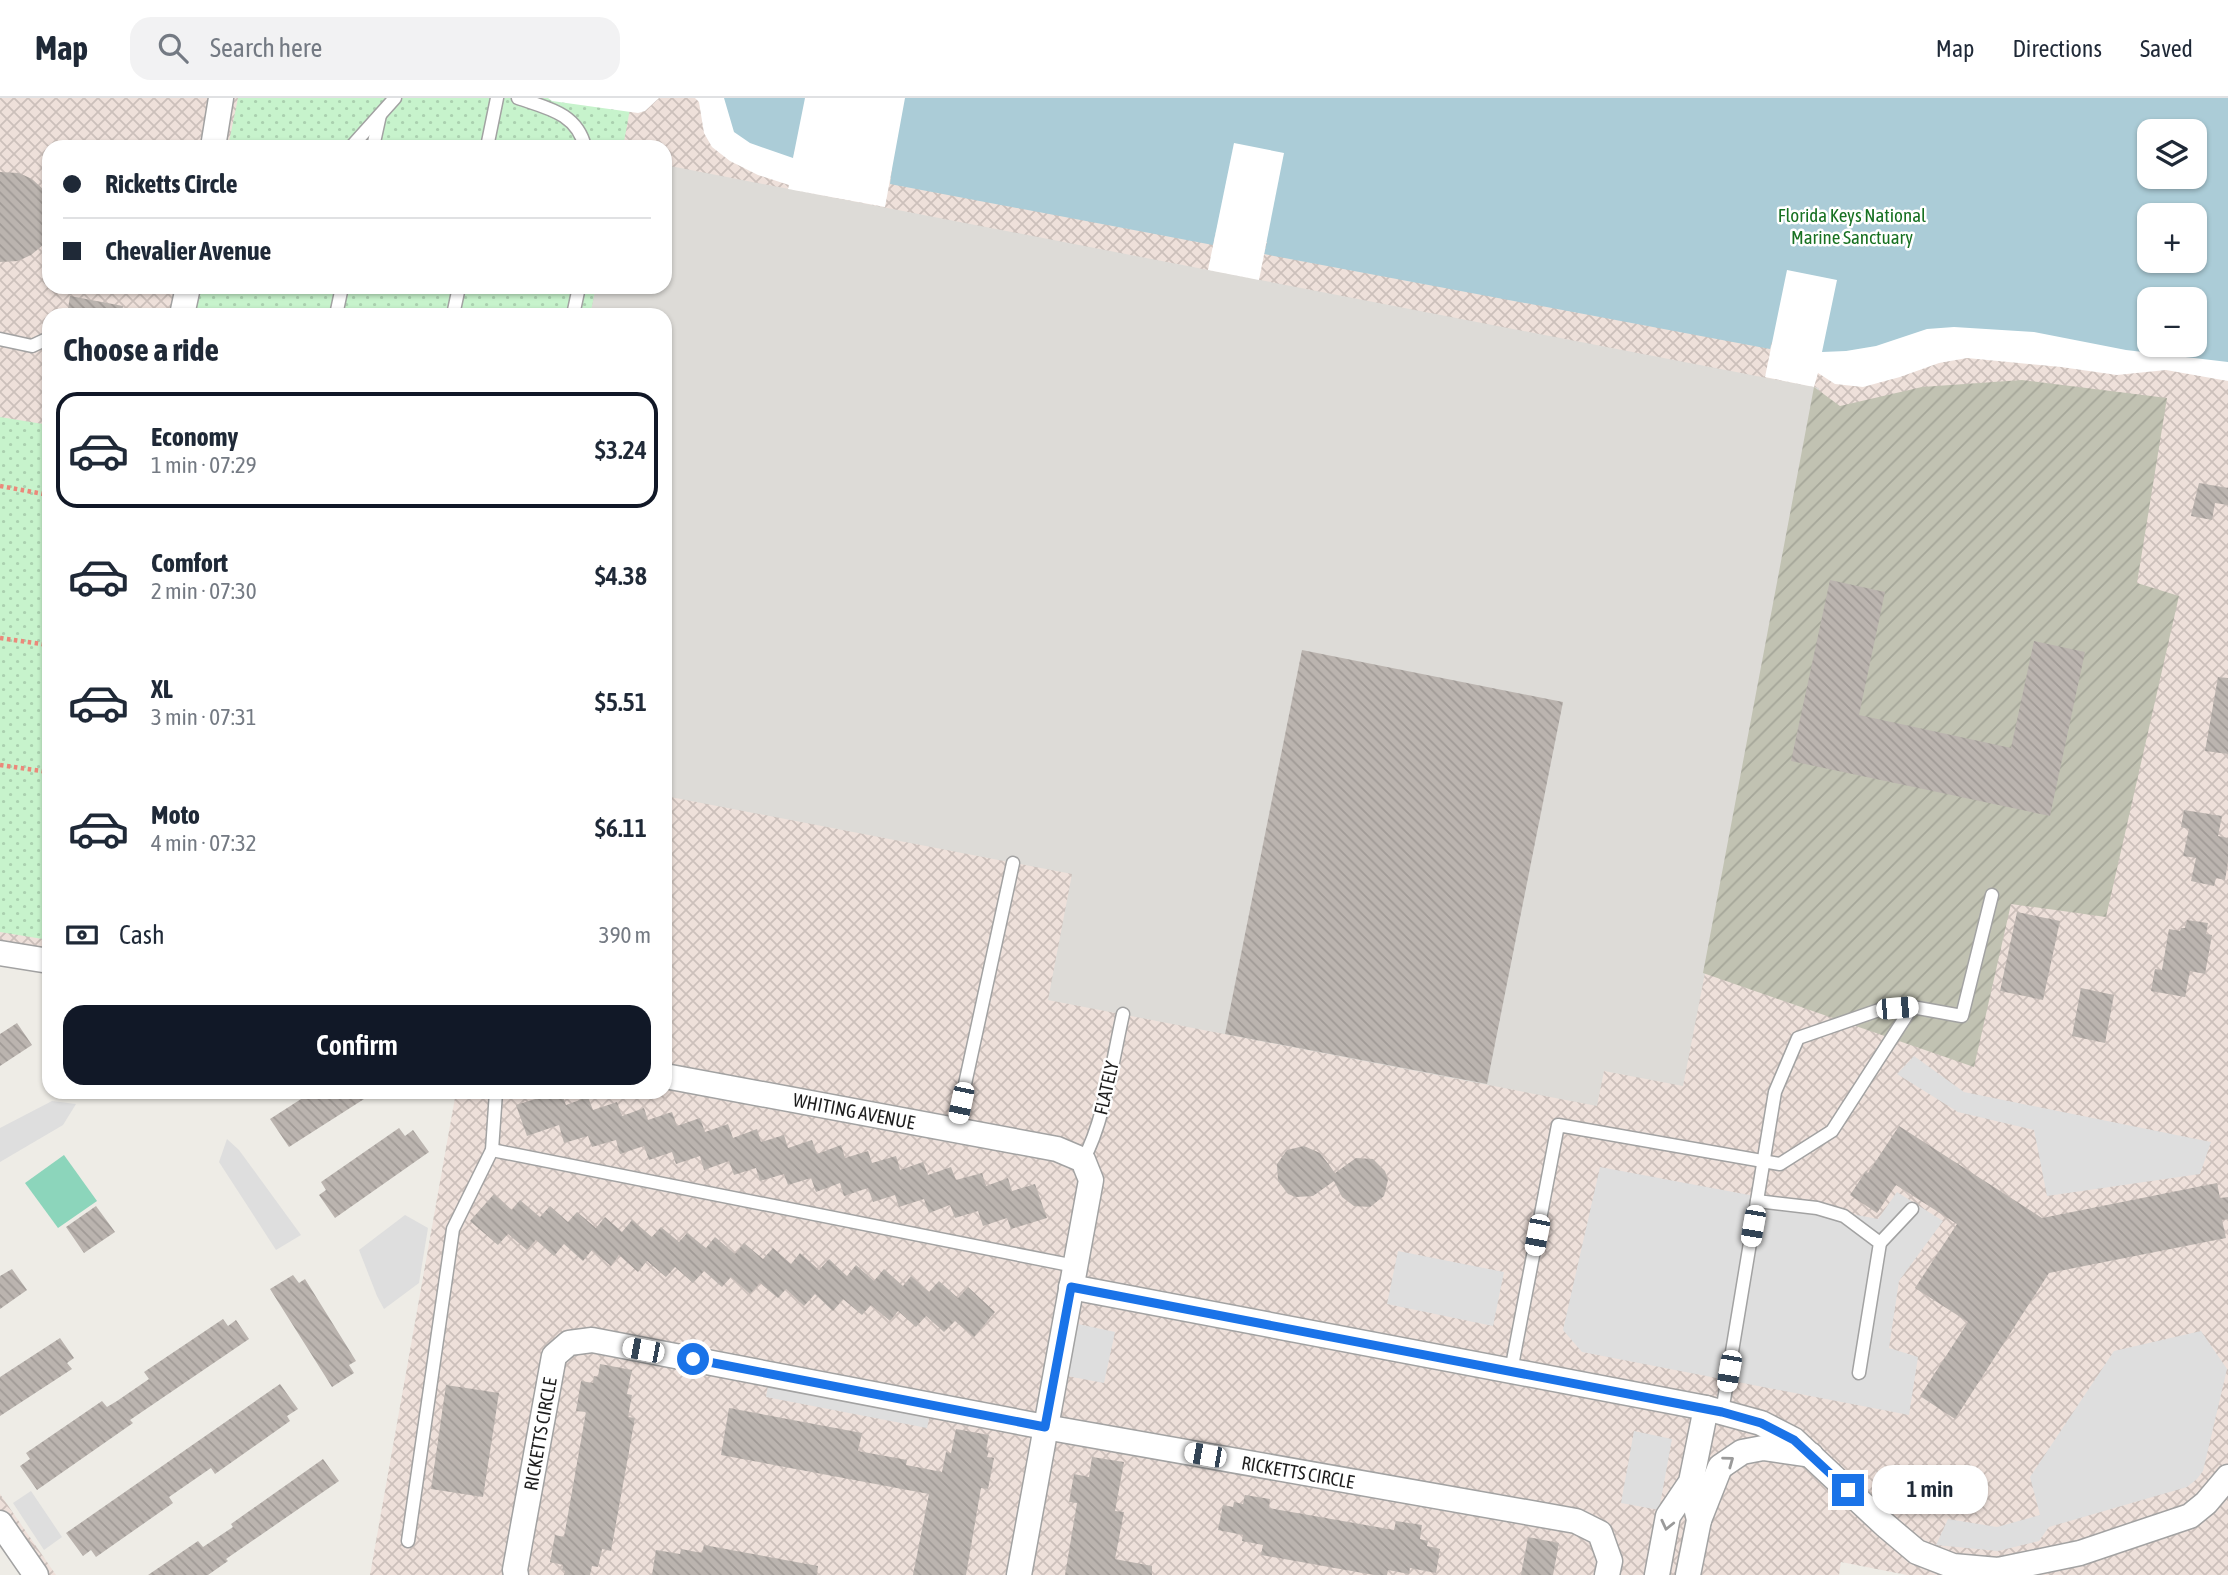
<!DOCTYPE html>
<html lang="en">
<head>
<meta charset="utf-8">
<style>
  :root { --surface:#fff; --page:#f2f2f3; --text:#1f2937; --muted:#747a83; --line:#e0e1e3; --accent:#111827 }
  body { margin:0; font-family:"Asap Condensed",sans-serif; background:var(--page); color:var(--text); height:100vh; display:flex; flex-direction:column; font-size:26px; white-space:nowrap }
  * { box-sizing:border-box; margin:0 }
  p { font-size:23px; color:var(--muted) }
  .icon { flex:none; width:38px; height:38px; fill:none; stroke:currentColor; stroke-width:2; stroke-linecap:round; stroke-linejoin:round }
  .map { position:relative; flex:1; overflow:hidden }
  .side { position:absolute; left:42px; top:210px; width:630px; height:791px; display:flex; flex-direction:column; background:var(--surface); border-radius:21px; box-shadow:0 2px 5px #0004 }
  .side>* { flex:none }
  .hud { position:absolute; left:42px; top:42px; width:630px; height:154px; border-radius:21px; box-shadow:0 2px 5px #0004; display:grid; align-content:center; height:154px; padding:0 21px; background:var(--surface) }
  .tools { position:absolute; left:2137px; top:21px; display:grid; gap:14px }
  .tools a { display:grid; place-items:center; width:70px; height:70px; border-radius:14px; background:var(--surface); box-shadow:0 2px 5px #0004; font-size:35px }
  .end { position:absolute; width:32px; height:32px; margin:-16px; border:9px solid #1a73e8; background:#fff; box-shadow:0 0 0 4px #fff }
  .from { border-radius:50% }
  .bubble { position:absolute; height:49px; border-radius:21px; background:var(--surface); box-shadow:0 2px 5px #0004; font-size:23px; font-weight:600; line-height:49px; text-align:center }
  .car { position:absolute; width:21px; height:42px; margin:-21px -10px; border-radius:9px; box-shadow:0 0 5px 2px #0007; background:linear-gradient(#fff 24%,#345 0 40%,#fff 0 76%,#345 0 86%,#fff 0) }
  .hud b { display:flex; align-items:center; gap:24px; height:66px; font-size:26px }
  .hud b+b { border-top:2px solid var(--line) }
  .hud i { width:18px; height:18px; background:var(--text) }
  ul { padding:0; list-style:none }
  li { display:flex; align-items:center; gap:21px; height:116px; margin:0 14px 10px; padding:0 7px; border:4px solid transparent; border-radius:21px }
  li div { flex:1 }
  li b { display:block; font-size:26px }
  li em { font-style:normal; font-weight:600 }
  li.active { border-color:var(--accent) }
  li>.icon { width:63px; height:63px; stroke-width:1.5 }
  h2 { padding:0 21px; font-size:32px; line-height:84px }
  .pay { display:flex; align-items:center; gap:18px; height:77px; padding:0 21px; font-size:26px }
  .pay p { margin-inline-start:auto }
  .primary-button { display:flex; gap:14px; margin-top:auto; padding:14px 21px }
  .primary-button a { flex:1; height:80px; border-radius:21px; background:var(--accent); color:#fff; font-size:28px; font-weight:600; line-height:80px; text-align:center }
  header { display:flex; align-items:center; gap:42px; box-sizing:border-box; height:98px; padding:0 35px; background:var(--surface); border-bottom:2px solid var(--line) }
  header strong { font-size:33px }
  nav { display:flex; gap:38px; margin-inline-start:auto; font-size:24px }
  .search { width:490px; height:63px; background:var(--page); display:flex; align-items:center; gap:18px; box-sizing:border-box; padding:0 24px; border-radius:21px; color:var(--muted); font-size:26px }
  .map>svg:first-child { display:block }
  .military { fill:url(#military-cross-hatch); fill-rule:evenodd }
  .airport { fill:#dddbd7 }
  .construction { fill:url(#construction-furrows) }
  .park { fill:url(#park-dots) }
  .pitch { fill:#8cd5bb }
  .parking { fill:#dedede }
  .water { fill:#abccd7; fill-rule:evenodd }
  .pier { fill:#fff }
  .building { fill:url(#building-back-hatch) }
  .lines { fill:none; stroke-linecap:round; stroke-linejoin:round }
  .lane-casing { stroke:#a2a2a2; stroke-width:15 }
  .street-casing { stroke:#a2a2a2; stroke-width:27 }
  .path { stroke:#eb897a; stroke-width:4.5; stroke-dasharray:3.5 3.5; stroke-linecap:butt }
  .lane { stroke:#fff; stroke-width:12 }
  .street { stroke:#fff; stroke-width:24 }
  .oneway { stroke:#9a9a9a }
  .route { stroke:#1a73e8; stroke-width:9 }
  .labels { text-anchor:middle; stroke-width:5; stroke-linejoin:round; paint-order:stroke }
  .park-label { font-size:19px; fill:#177122; stroke:#fff }
  .street-label { font-size:19px; fill:#1e1e1e; stroke:#fff }
</style>
</head>
<body>
<header>
<strong>Map</strong>
<div class="search"><svg class="icon" aria-label="search" viewBox="0 0 24 24"><circle cx="10" cy="10" r="6"/><path d="M15 15l6 6"/></svg>Search here</div>
<nav><a>Map</a><a>Directions</a><a>Saved</a></nav>
</header>
<div class="map">
<svg width="2228" height="1477" viewBox="0 0 2228 1477">
  <defs>
    <pattern id="military-cross-hatch" width="8" height="8" patternUnits="userSpaceOnUse" patternTransform="scale(1.75)"><rect width="8" height="8" fill="#eee0da"/><path d="M0 0l8 8M0 8l8-8" fill="none" stroke="#ccc0bb"/></pattern>
    <pattern id="construction-furrows" width="10" height="10" patternUnits="userSpaceOnUse" patternTransform="scale(1.75)"><rect width="10" height="10" fill="#c1c2b2"/><path d="M-1 1l2-2M0 10L10 0M9 11l2-2" fill="none" stroke="#a5a699"/></pattern>
    <pattern id="park-dots" width="8" height="8" patternUnits="userSpaceOnUse" patternTransform="scale(1.75)"><rect width="8" height="8" fill="#c7f3cc"/><path d="M2 2h.1M6 6h.1" fill="none" stroke="#aad0af" stroke-width="1.8" stroke-linecap="round"/></pattern>
    <pattern id="building-back-hatch" width="6" height="6" patternUnits="userSpaceOnUse" patternTransform="scale(1.75)"><rect width="6" height="6" fill="#bbb4af"/><path d="M-1 5l2 2M0 0l6 6M5-1l2 2" fill="none" stroke="#a09a96"/></pattern>
  </defs>
  <rect width="100%" height="100%" fill="#eeece6"/>
  <g class="military">
    <path d="M0,0H980L2149,163H2194L2228,159V1477H1907L1841,1464L1839,1477H370L456,994H665V217H49V873L0,864ZM49,49H665V189H49ZM2149,201H2194V247H2149Z"/>
    <path d="M0,1396L56,1477H42L0,1416Z"/>
  </g>
  <path class="airport" d="M665,67L1819,290L1683,988L1604,973L1597,1008L1048,902L1072,776L665,698V217H590L596,189H665Z"/>
  <path class="construction" d="M2022,282L2167,300L2137,485L2179,498L2106,819L2011,806L1974,969L1703,875L1814,289L1840,308L1922,289Z"/>
  <g class="park">
    <path d="M238,0H632L623,49H228Z"/>
    <path d="M201,189H596L590,217H195Z"/>
    <path d="M0,319L49,327V842L0,834Z"/>
  </g>
  <path class="pitch" d="M64,1057L97,1103L58,1130L25,1085Z"/>
  <g class="parking">
    <path d="M1914,958L1964,994L2211,1044L2200,1076L2047,1098L2034,1032L1958,1014L1897,976Z"/>
    <path d="M52,1003L76,1006L63,1027L0,1064V1030Z"/>
    <path d="M227,1041L239,1052L301,1137L276,1152L219,1064Z"/>
    <path d="M1600,1069L1878,1121L1897,1094L1943,1123L1899,1183L1889,1250L1918,1259L1909,1317L1582,1254L1563,1232Z"/>
    <path d="M405,1117L428,1130L419,1185L384,1211L377,1198L359,1152Z"/>
    <path d="M1398,1153L1504,1174L1493,1228L1387,1206Z"/>
    <path d="M1078,1226L1115,1234L1104,1285L1067,1278Z"/>
    <path d="M2201,1233L2227,1271L2203,1373L2197,1381L2187,1389L2049,1429L2039,1443L1998,1453L1936,1447L1948,1421L1997,1429L2040,1417L2030,1379L2114,1253Z"/>
    <path d="M770,1276L930,1317L927,1330L766,1299Z"/>
    <path d="M1634,1333L1672,1341L1659,1412L1621,1405Z"/>
    <path d="M31,1393L62,1439L44,1452L13,1405Z"/>
  </g>
  <path class="water" d="M717,0H2228V277L2019,241L1820,261L1772,244L1770,251L1264,156L1267,144L1216,134L1213,147L890,86L892,70L795,51L792,67L731,48ZM2149,33H2194V79H2149ZM2149,117H2194V163H2149ZM2149,201H2194V247H2149Z"/>
  <g class="pier">
    <path d="M548,0H659L645,13L638,15L552,3Z"/>
    <path d="M695,0H724L734,34L750,45L793,60L805,0H905L885,109L788,91L789,87L758,77L730,63L712,49L704,35L699,4Z"/>
    <path d="M1234,45L1284,55L1259,182L1208,172Z"/>
    <path d="M1787,172L1837,182L1822,254L1846,253L1876,248L1927,231L1954,229L2034,234L2126,252L2228,264V283L2166,272L2117,277L2061,269L1967,260L1939,265L1900,279L1863,289L1835,286L1818,275L1814,289L1765,279Z"/>
  </g>
  <g class="building">
    <path d="M0,74L19,75L32,81L44,92L49,102V136L43,147L31,157L18,163L0,164Z"/>
    <path d="M70,198L123,208L122,217H67Z"/>
    <path d="M2199,385L2228,390V407L2215,405L2212,422L2191,418Z"/>
    <path d="M1830,482L1885,494L1859,617L2011,650L2034,543L2085,554L2050,718L1791,663Z"/>
    <path d="M1302,552L1563,604L1487,986L1225,936Z"/>
    <path d="M2218,579L2228,580V656L2205,653Z"/>
    <path d="M2184,712L2222,718L2218,738L2228,740V764L2225,782L2216,780L2214,788L2191,783L2196,760L2183,758L2189,731L2181,729Z"/>
    <path d="M2017,814L2060,823L2043,902L2000,893Z"/>
    <path d="M2187,822L2208,825L2206,836L2212,837L2205,876L2190,873L2185,899L2151,893L2155,871L2162,872L2169,831L2180,833L2181,830H2185Z"/>
    <path d="M2081,890L2114,897L2105,945L2072,938Z"/>
    <path d="M17,925L32,947L0,968V936Z"/>
    <path d="M312,994H375L289,1049L270,1021Z"/>
    <path d="M558,994H561L566,1007L588,999L593,1012L617,1004L622,1018L644,1010L648,1022L672,1014L677,1028L700,1020L705,1034L728,1026L733,1040L757,1031L761,1044L784,1037L788,1050L812,1042L817,1056L841,1047L845,1060L868,1053L872,1065L896,1058L900,1072L923,1064L928,1077L951,1069L956,1082L982,1075L986,1088L1008,1080L1012,1093L1035,1086L1047,1120L1011,1131L1007,1120L983,1128L978,1113L955,1120L950,1107L929,1115L924,1101L899,1109L895,1097L873,1104L868,1090L844,1098L840,1085L816,1094L811,1080L788,1087L784,1076L760,1083L756,1070L734,1077L729,1063L704,1072L700,1058L676,1066L672,1054L649,1062L644,1048L620,1056L616,1042L592,1049L588,1038L564,1045L559,1027L527,1038L516,1007Z"/>
    <path d="M1899,1028L2042,1120L2217,1085L2220,1100L2228,1099V1121L2222,1122L2226,1140L2049,1175L1955,1321L1920,1298L1968,1224L1915,1190L1957,1126L1896,1087L1877,1115L1850,1097L1866,1073L1868,1075Z"/>
    <path d="M399,1030L405,1038L413,1032L429,1054L335,1120L319,1097L326,1092L321,1084Z"/>
    <path d="M1304,1048L1320,1055L1335,1075L1356,1060L1373,1061L1385,1073L1388,1082L1384,1098L1370,1109L1354,1108L1342,1099L1334,1083L1313,1098L1296,1099L1288,1096L1278,1083L1277,1066L1287,1052Z"/>
    <path d="M494,1096L512,1112L520,1102L540,1119L550,1108L568,1124L577,1114L596,1130L605,1119L622,1134L632,1122L652,1139L661,1129L679,1144L687,1135L706,1150L715,1139L735,1156L744,1145L763,1161L773,1150L791,1166L800,1155L819,1172L829,1161L847,1178L856,1167L874,1183L884,1171L903,1188L911,1178L929,1194L939,1183L958,1200L968,1189L995,1214L974,1239L955,1223L944,1234L926,1218L916,1229L898,1213L890,1223L871,1207L862,1217L843,1201L833,1213L815,1196L804,1208L786,1191L778,1200L760,1185L750,1196L731,1179L722,1189L704,1173L693,1185L675,1169L666,1179L647,1163L638,1174L619,1157L611,1168L592,1152L583,1163L564,1146L554,1158L536,1142L527,1152L508,1136L498,1147L470,1123Z"/>
    <path d="M96,1108L115,1134L84,1155L66,1129Z"/>
    <path d="M12,1171L27,1192L0,1211V1178Z"/>
    <path d="M293,1177L299,1185L305,1181L356,1263L349,1267L354,1275L332,1289L270,1191Z"/>
    <path d="M223,1221L228,1228L236,1222L249,1241L130,1322L133,1325L37,1392L20,1368L30,1361L26,1355L102,1303L107,1309L117,1303L149,1281L144,1274Z"/>
    <path d="M60,1240L74,1260L67,1265L72,1271L0,1318V1279Z"/>
    <path d="M600,1266L632,1272L627,1296L632,1297L628,1319L635,1320L611,1453L602,1451L598,1469L592,1468L590,1477H564L565,1473L562,1472L563,1467L550,1464L555,1437L564,1439L586,1314L576,1313L581,1283L593,1285L594,1278L598,1279Z"/>
    <path d="M280,1286L298,1311L287,1318L290,1323L215,1376L211,1370L169,1399L173,1405L96,1459L91,1452L83,1458L66,1435Z"/>
    <path d="M446,1287L499,1295L483,1399L431,1391Z"/>
    <path d="M729,1310L862,1335L858,1353L907,1362L906,1367L942,1374L946,1354L951,1355L956,1331L989,1337L986,1352L989,1353L987,1359L994,1360L988,1391L981,1390L966,1477H913L929,1396L721,1357Z"/>
    <path d="M1092,1359L1124,1364L1115,1413L1124,1414L1115,1461L1152,1468V1477H1065L1077,1405L1069,1404L1074,1376L1089,1379Z"/>
    <path d="M323,1361L339,1383L226,1461L228,1463L208,1477H148L198,1443L203,1449L233,1429L231,1426Z"/>
    <path d="M1245,1397L1270,1401L1269,1410L1394,1432L1396,1423L1422,1427L1420,1441L1428,1443L1427,1448L1440,1451L1436,1475L1410,1470L1409,1476L1388,1472L1387,1477H1374L1261,1457L1263,1447L1242,1443L1243,1437L1218,1432L1223,1407L1233,1409L1234,1404L1243,1406Z"/>
    <path d="M1528,1439L1559,1445L1553,1477H1521Z"/>
    <path d="M704,1447L818,1468L817,1477H652L656,1452L680,1456L681,1451L702,1455Z"/>
  </g>
  <g class="lines">
    <g class="lane-casing">
      <g id="lane">
        <path d="M518,0C547,10 577,15 585,49"/>
        <path d="M351,49L395,0"/>
        <path d="M373,49L380,17"/>
        <path d="M487,49L497,0"/>
        <path d="M336,217L342,189"/>
        <path d="M453,217L459,189"/>
        <path d="M573,217L579,189"/>
        <path d="M0,241L32,248L49,240"/>
        <path d="M955,1032L1013,765"/>
        <path d="M492,1052L1075,1168"/>
        <path d="M1083,1062C1104,1025 1113,960 1123,916"/>
        <path d="M1757,1103L1817,1110L1844,1118L1880,1145L1859,1275"/>
        <path d="M1880,1145L1912,1111"/>
        <path d="M1511,1273L1558,1027L1780,1066L1832,1033L1912,909L1962,918L1992,797"/>
        <path d="M1722,1314L1775,994L1798,940L1882,911L1912,909"/>
        <path d="M408,1443L453,1131L492,1052L496,994"/>
      </g>
    </g>
    <g class="street-casing">
      <g id="street">
        <path d="M213,49L221,0"/>
        <path d="M182,217L188,189"/>
        <path d="M0,855L49,863"/>
        <path d="M665,978L1057,1051L1083,1062L1091,1082L1019,1477"/>
        <path d="M1071,1189L1706,1310L1761,1325L1794,1342L1885,1427L1917,1454L1953,1468L1998,1472L2080,1455L2190,1418L2206,1405L2228,1379"/>
        <path d="M1699,1422L1720,1369L1742,1354L1763,1350L1811,1357"/>
        <path d="M0,1425L36,1477"/>
        <path d="M516,1477L515,1472L554,1258L569,1245L592,1242L1045,1329L1576,1423L1600,1435L1610,1463L1607,1477"/>
        <path d="M1657,1477L1668,1418L1691,1384L1706,1310"/>
        <path d="M1688,1477L1699,1422L1695,1405"/>
      </g>
    </g>
    <g class="path">
      <path d="M0,388L49,397"/>
      <path d="M0,540L49,547"/>
      <path d="M0,667L49,674"/>
    </g>
    <use href="#lane" class="lane"/>
    <use href="#street" class="street"/>
  </g>
  <defs><path id="oneway-chevron" d="M-2-3.5L2.5 0L-2 3.5" fill="none" stroke-width="1.6" stroke-linecap="round" stroke-linejoin="round" transform="scale(1.75)"/></defs>
  <g class="oneway">
    <use href="#oneway-chevron" transform="translate(1729 1363) rotate(-36)"/>
    <use href="#oneway-chevron" transform="translate(1667 1427) rotate(103)"/>
  </g>
  <g class="lines">
    <path class="route" d="M693,1261L1045,1329L1071,1189L1722,1314L1761,1325L1794,1342L1848,1392"/>
  </g>
  <g class="labels">
    <g class="park-label">
      <text x="1852" y="124">Florida Keys National<tspan x="1852" dy="22">Marine Sanctuary</tspan></text>
    </g>
    <g class="street-label">
      <text transform="translate(1106 990) rotate(-77)" y="7">FLATELY</text>
      <text transform="translate(854 1013) rotate(11)" y="7">WHITING AVENUE</text>
      <text transform="translate(540 1336) rotate(-80)" y="7">RICKETTS CIRCLE</text>
      <text transform="translate(1298 1374) rotate(10)" y="7">RICKETTS CIRCLE</text>
    </g>
  </g>
</svg>
<div class="tools">
<a><svg class="icon" aria-label="layers" viewBox="0 0 24 24"><path d="M12 4l9 5-9 5-9-5zM3 14l9 5 9-5"/></svg></a>
<a>+</a>
<a>−</a>
</div>
<i class="end from" style="left:693px;top:1261px"></i>
<i class="end" style="left:1848px;top:1392px"></i>
<div class="bubble" style="left:1872px;top:1367px;width:116px">1 min</div>
<i class="car" style="left:1897px;top:910px;rotate:85deg"></i>
<i class="car" style="left:961px;top:1005px;rotate:192deg"></i>
<i class="car" style="left:1753px;top:1128px;rotate:190deg"></i>
<i class="car" style="left:1537px;top:1137px;rotate:191deg"></i>
<i class="car" style="left:643px;top:1252px;rotate:281deg"></i>
<i class="car" style="left:1729px;top:1273px;rotate:190deg"></i>
<i class="car" style="left:1205px;top:1357px;rotate:280deg"></i>
<div class="hud">
<b><i class="from"></i>Ricketts Circle</b>
<b><i></i>Chevalier Avenue</b>
</div>
<section class="side">
<h2>Choose a ride</h2>
<ul>
<li class="active"><svg class="icon" aria-label="car" viewBox="0 0 24 24"><path d="M5 17H2v-5l4-1 3-4h7l3 4 3 1v5h-3M9 17h6M6 11h13"/><circle cx="7" cy="17" r="2"/><circle cx="17" cy="17" r="2"/></svg><div><b>Economy</b><p>1 min · 07:29</p></div><em>$3.24</em></li>
<li><svg class="icon" aria-label="car" viewBox="0 0 24 24"><path d="M5 17H2v-5l4-1 3-4h7l3 4 3 1v5h-3M9 17h6M6 11h13"/><circle cx="7" cy="17" r="2"/><circle cx="17" cy="17" r="2"/></svg><div><b>Comfort</b><p>2 min · 07:30</p></div><em>$4.38</em></li>
<li><svg class="icon" aria-label="car" viewBox="0 0 24 24"><path d="M5 17H2v-5l4-1 3-4h7l3 4 3 1v5h-3M9 17h6M6 11h13"/><circle cx="7" cy="17" r="2"/><circle cx="17" cy="17" r="2"/></svg><div><b>XL</b><p>3 min · 07:31</p></div><em>$5.51</em></li>
<li><svg class="icon" aria-label="car" viewBox="0 0 24 24"><path d="M5 17H2v-5l4-1 3-4h7l3 4 3 1v5h-3M9 17h6M6 11h13"/><circle cx="7" cy="17" r="2"/><circle cx="17" cy="17" r="2"/></svg><div><b>Moto</b><p>4 min · 07:32</p></div><em>$6.11</em></li>
</ul>
<div class="pay"><svg class="icon" aria-label="cash" viewBox="0 0 24 24"><path d="M3 7h18v10H3z"/><circle cx="12" cy="12" r="2"/></svg>Cash<p>390 m</p></div>
<div class="primary-button"><a>Confirm</a></div>
</section>
</div>
</body>
</html>
